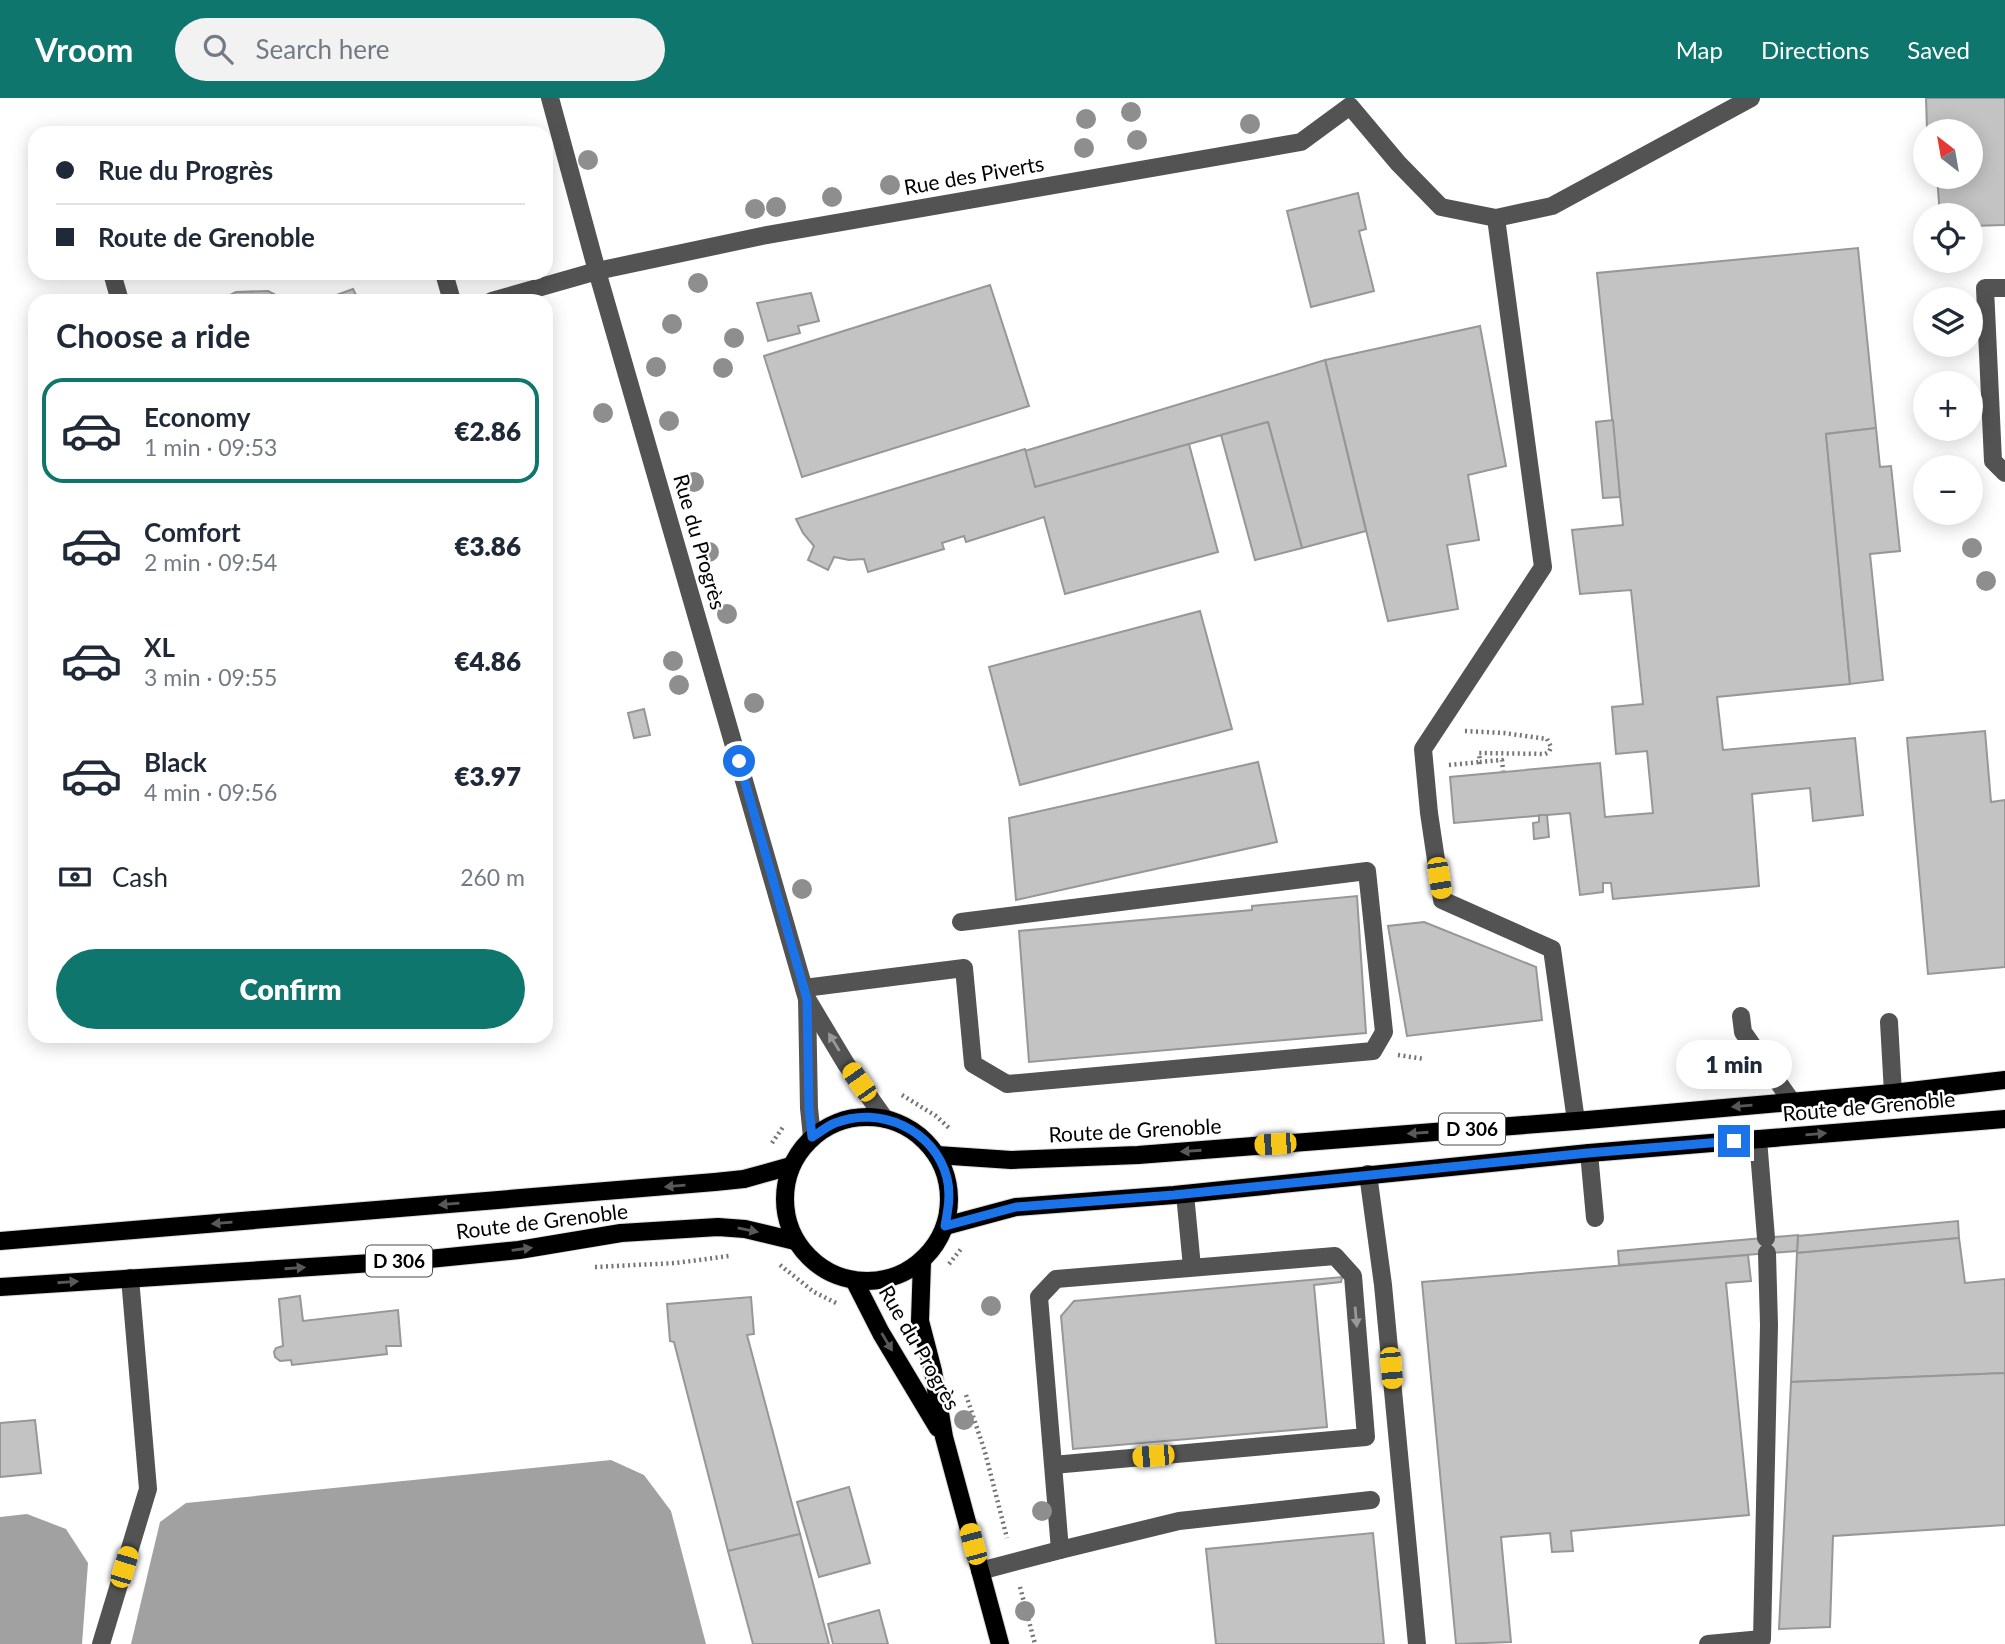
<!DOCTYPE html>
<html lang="en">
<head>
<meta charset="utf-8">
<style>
  :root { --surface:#fff; --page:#f2f2f3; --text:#1f2937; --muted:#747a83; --line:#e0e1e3; --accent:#0f766e }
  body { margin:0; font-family:Lato,sans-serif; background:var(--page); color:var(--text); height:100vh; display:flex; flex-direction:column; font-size:26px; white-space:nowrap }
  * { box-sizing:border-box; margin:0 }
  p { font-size:23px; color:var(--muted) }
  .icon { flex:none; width:38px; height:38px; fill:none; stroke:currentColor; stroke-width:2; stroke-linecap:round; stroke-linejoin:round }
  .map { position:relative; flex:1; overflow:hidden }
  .sheet { position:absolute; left:28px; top:196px; width:525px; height:749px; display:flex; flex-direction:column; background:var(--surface); border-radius:21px; box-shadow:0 4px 18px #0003 }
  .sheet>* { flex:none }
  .top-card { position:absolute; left:28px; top:28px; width:525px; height:154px; border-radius:21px; box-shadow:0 4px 18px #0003; display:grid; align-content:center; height:154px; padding:0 28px; background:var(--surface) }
  .needle { width:46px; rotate:329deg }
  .fabs { position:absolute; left:1913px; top:21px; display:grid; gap:14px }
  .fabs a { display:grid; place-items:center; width:70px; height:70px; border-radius:50%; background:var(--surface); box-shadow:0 4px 18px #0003; font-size:35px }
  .end { position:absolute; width:32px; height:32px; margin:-16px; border:9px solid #1a73e8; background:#fff; box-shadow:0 0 0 4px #fff }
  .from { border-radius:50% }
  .bubble { position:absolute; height:49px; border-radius:24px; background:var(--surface); box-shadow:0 4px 18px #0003; font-size:23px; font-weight:800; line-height:49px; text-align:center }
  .car { position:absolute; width:21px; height:42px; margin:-21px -10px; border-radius:9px; box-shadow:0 0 5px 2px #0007; background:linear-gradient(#f5c518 24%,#345 0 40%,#f5c518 0 76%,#345 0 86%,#f5c518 0) }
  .top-card b { display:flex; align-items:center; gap:24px; height:66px; font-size:26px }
  .top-card b+b { border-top:2px solid var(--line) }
  .top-card i { width:18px; height:18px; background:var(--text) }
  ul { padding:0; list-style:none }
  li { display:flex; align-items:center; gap:21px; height:105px; margin:0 14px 10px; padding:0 14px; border:4px solid transparent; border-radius:21px }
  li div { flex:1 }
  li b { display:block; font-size:26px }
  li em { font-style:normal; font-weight:800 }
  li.selected { border-color:var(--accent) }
  li>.icon { width:63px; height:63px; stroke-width:1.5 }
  h2 { padding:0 28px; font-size:32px; line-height:84px }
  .pay { display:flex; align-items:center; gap:18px; height:77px; padding:0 28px; font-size:26px }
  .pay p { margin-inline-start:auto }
  .action { display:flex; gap:14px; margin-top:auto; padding:14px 28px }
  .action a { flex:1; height:80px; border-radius:42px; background:var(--accent); color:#fff; font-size:28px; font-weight:800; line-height:80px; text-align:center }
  header { display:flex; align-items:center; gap:42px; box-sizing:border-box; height:98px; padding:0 35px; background:var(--accent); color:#fff }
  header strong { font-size:33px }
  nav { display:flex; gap:38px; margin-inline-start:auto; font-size:24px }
  .search { width:490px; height:63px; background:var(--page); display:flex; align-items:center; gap:18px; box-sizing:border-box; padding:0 24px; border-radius:38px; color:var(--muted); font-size:26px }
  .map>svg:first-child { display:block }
  .water { fill:#a1a1a1 }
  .building { fill:#c3c3c3; stroke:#979797; stroke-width:2 }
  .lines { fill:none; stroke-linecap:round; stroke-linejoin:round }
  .major-casing { stroke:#dbdbdb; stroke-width:20 }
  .path { stroke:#757575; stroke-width:4.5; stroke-dasharray:2 3.5; stroke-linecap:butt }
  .minor { stroke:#535353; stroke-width:18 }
  .major { stroke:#000; stroke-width:18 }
  .tree { fill:#8e8e8e }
  .oneway { fill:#989898 }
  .oneway2 { fill:#595959 }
  .route { stroke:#1a73e8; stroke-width:9 }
  .labels { text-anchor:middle; stroke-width:5; stroke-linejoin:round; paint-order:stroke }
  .shield { fill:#fff; stroke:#4c4c4c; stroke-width:2 }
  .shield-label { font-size:19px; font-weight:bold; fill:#000 }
  .street-label { font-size:21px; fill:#000; stroke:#fff }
</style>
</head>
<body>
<header>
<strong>Vroom</strong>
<div class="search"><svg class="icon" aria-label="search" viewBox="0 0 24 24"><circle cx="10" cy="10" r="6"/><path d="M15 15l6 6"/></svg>Search here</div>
<nav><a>Map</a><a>Directions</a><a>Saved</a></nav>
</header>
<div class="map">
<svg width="2005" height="1546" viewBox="0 0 2005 1546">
  <rect width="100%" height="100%" fill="#fff"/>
  <g class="water">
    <path d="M611,1362L644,1377L671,1413L706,1546H131L160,1424L186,1405Z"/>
    <path d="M27,1416L66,1431L88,1465L82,1546H0V1419Z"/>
  </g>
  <g class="building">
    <path d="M1926,0H2005V127L1970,128V117H1940L1937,79H1970V33H1954V30L1927,31Z"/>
    <path d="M1358,95L1366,131L1359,133L1374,193L1311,209L1287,113Z"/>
    <path d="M1858,150L1876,330L1826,336L1850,586L1717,599L1723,652L1855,640L1863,717L1813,723L1810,690L1752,696L1759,788L1613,801L1611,785H1603V794L1580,797L1570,715L1454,725L1450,679L1600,665L1605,719L1653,715L1647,653L1616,656L1612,609L1643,606L1631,492L1580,496L1572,432L1623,427L1597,175Z"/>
    <path d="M990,187L1029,308L802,379L764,258Z"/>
    <path d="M353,191L359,203H320Z"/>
    <path d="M268,193L287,203H218L236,194Z"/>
    <path d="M811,195L819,223L798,228L800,235L768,243L757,205Z"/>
    <path d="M1480,228L1506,368L1468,377L1479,442L1447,447L1458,511L1388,523L1325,262Z"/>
    <path d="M1325,262L1366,433L1302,450L1268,324L1035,389L1025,353Z"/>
    <path d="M1613,322L1620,399L1603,400L1596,324Z"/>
    <path d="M1268,324L1302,450L1255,462L1221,337Z"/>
    <path d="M1876,330L1880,369L1891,368L1900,453L1870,456L1883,582L1850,586L1826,336Z"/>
    <path d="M1189,346L1218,454L1065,496L1044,419L966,444L964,438L942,445L944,451L868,474L864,461L849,462L834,459L828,472L808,462L814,448L803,435L796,421L1025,351L1035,389Z"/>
    <path d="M1200,513L1232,631L1020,687L989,569Z"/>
    <path d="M644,611L650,637L634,640L628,615Z"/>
    <path d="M1985,633L1991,704L2005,702V869L1928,876L1907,640Z"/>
    <path d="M1258,664L1277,744L1016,802L1009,720Z"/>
    <path d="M1539,717H1547L1549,739L1534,741L1533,725L1539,724Z"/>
    <path d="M1357,798L1366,935L1029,964L1019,833L1252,812V808Z"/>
    <path d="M1424,824L1536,869L1542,922L1407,938L1388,828Z"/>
    <path d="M1958,1123L1959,1140L1797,1155L1798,1138Z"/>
    <path d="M1798,1137L1797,1153L1619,1167L1618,1153Z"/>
    <path d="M1959,1140L1965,1185L2005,1181V1275L1791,1284L1797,1155Z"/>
    <path d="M1748,1157L1751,1183L1726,1185L1749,1417L1571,1433L1573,1453L1552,1454L1550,1435L1501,1439L1511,1544L1456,1546L1422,1184Z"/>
    <path d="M1342,1179L1341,1184L1314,1187L1327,1329L1073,1351L1061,1218L1074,1203Z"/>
    <path d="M300,1198L303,1223L398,1212L401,1248H386L387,1256L292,1267L291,1262L280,1263L275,1259L274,1254L276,1250L283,1248L279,1201Z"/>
    <path d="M751,1199L754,1236L747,1237L800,1436L728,1453L674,1244L670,1243L667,1206Z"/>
    <path d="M2005,1275V1427L1833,1438L1830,1529L1779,1531L1791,1284Z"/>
    <path d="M35,1322L41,1375L0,1379V1325Z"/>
    <path d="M849,1389L870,1465L819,1479L797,1404Z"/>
    <path d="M1373,1435L1384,1546H1216L1206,1451Z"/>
    <path d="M800,1436L829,1546H753L728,1453Z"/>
    <path d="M879,1512L888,1546H833L828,1526Z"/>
  </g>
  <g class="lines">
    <g class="major-casing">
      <g id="major">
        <circle cx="867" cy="1101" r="82"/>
        <path d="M937,1057L1011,1062L1138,1057L1576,1023L1893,995L2005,982"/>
        <path d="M945,1128L1016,1109L1174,1097L1589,1055L2005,1021"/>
        <path d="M0,1143L715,1084L744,1081L791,1068"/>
        <path d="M922,1163L920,1223L933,1273L944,1339L1000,1546"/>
        <path d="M855,1184L881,1235L938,1330"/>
        <path d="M0,1189L419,1162L519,1152L621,1135L718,1129L745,1131L795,1143"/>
      </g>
    </g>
    <g class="path">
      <path d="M1465,633L1504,635L1547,641L1551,649L1549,654L1545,656L1479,655L1480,664L1502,662L1503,673"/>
      <path d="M1449,667L1480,664"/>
      <path d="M1398,957L1424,961"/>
      <path d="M902,997L936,1018L949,1030"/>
      <path d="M772,1045L783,1029"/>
      <path d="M949,1166L961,1151"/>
      <path d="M780,1167L814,1194L836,1205"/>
      <path d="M595,1169L676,1165L729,1158"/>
      <path d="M966,1297L985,1354L1007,1440"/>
      <path d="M1020,1489L1035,1546"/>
    </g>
    <g class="minor">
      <path d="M550,0L597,173L807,901L846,966L885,1021"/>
      <path d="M1496,120L1552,108L1751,0"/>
      <path d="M112,175L120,203"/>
      <path d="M444,175L452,203"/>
      <path d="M2005,190H1985L1993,363L2005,375"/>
      <path d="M492,203L597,173L762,138L1301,44L1350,8L1398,65L1441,109L1496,120L1543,469L1423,651L1429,715L1442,802L1552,851L1576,1023"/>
      <path d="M804,890L964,870L973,966L1007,986L1373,953L1384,934L1367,773L961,824"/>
      <path d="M807,901L809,1010L812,1039"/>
      <path d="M1741,918L1743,934L1792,1004"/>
      <path d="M1889,924L1893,995"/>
      <path d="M1758,1041L1766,1140"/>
      <path d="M1589,1055L1595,1120"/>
      <path d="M1368,1076L1383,1187L1417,1546"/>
      <path d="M1185,1096L1192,1169"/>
      <path d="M1060,1452L1179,1423L1371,1402"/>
      <path d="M980,1473L1060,1452L1053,1367L1366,1339L1353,1178L1335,1158L1056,1181L1039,1199L1053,1367"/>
      <path d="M101,1546L148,1391L130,1180"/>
      <path d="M1708,1546L1762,1541L1769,1227L1767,1155"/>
    </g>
    <use href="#major" class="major"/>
  </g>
  <g class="tree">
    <circle cx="1131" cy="14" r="10"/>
    <circle cx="1086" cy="21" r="10"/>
    <circle cx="1250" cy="26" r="10"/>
    <circle cx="1137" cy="42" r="10"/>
    <circle cx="1084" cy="50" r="10"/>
    <circle cx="588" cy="62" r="10"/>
    <circle cx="890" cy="87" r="10"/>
    <circle cx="832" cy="99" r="10"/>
    <circle cx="776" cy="109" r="10"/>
    <circle cx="755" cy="111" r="10"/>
    <circle cx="698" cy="185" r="10"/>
    <circle cx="672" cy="226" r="10"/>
    <circle cx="734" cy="240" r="10"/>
    <circle cx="656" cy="269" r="10"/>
    <circle cx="723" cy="270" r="10"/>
    <circle cx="603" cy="315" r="10"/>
    <circle cx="669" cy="323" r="10"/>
    <circle cx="694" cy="384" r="10"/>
    <circle cx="1972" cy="450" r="10"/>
    <circle cx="709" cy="454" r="10"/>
    <circle cx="1986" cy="483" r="10"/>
    <circle cx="727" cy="516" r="10"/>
    <circle cx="673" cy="563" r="10"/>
    <circle cx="679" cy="587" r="10"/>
    <circle cx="754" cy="605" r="10"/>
    <circle cx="802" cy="791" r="10"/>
    <circle cx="991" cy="1208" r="10"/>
    <circle cx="964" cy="1322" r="10"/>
    <circle cx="1042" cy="1413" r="10"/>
    <circle cx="1025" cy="1513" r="10"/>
  </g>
  <defs><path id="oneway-solid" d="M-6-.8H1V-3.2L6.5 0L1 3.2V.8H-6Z" transform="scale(1.75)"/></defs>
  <g class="oneway">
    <use href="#oneway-solid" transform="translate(834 944) rotate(-121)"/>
    <use href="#oneway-solid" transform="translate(1356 1219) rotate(85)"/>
  </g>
  <g class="oneway2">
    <use href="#oneway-solid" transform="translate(1742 1008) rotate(175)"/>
    <use href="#oneway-solid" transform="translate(1418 1035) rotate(176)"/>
    <use href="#oneway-solid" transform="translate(1816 1036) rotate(-5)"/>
    <use href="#oneway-solid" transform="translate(1191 1053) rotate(176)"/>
    <use href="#oneway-solid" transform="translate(675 1088) rotate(175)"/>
    <use href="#oneway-solid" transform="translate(449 1106) rotate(175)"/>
    <use href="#oneway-solid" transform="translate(222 1125) rotate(175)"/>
    <use href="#oneway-solid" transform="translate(748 1132) rotate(11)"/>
    <use href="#oneway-solid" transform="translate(522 1151) rotate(-8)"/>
    <use href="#oneway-solid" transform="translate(295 1170) rotate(-4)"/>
    <use href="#oneway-solid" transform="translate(68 1184) rotate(-4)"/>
    <use href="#oneway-solid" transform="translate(887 1244) rotate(59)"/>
  </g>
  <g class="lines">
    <path class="route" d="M739,663L807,901L809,1010L812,1039C819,1035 827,1028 835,1025C880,1007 935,1032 947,1080C951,1096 948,1112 945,1128L1016,1109L1174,1097L1588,1055L1734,1043"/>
  </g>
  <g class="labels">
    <g class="shield">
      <rect x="1439" y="1015.5" width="66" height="31" rx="5"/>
      <rect x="366" y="1147.5" width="66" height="31" rx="5"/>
    </g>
    <g class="shield-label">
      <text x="1472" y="1038">D 306</text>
      <text x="399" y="1170">D 306</text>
    </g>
    <g class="street-label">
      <text transform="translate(974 78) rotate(-10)" y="7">Rue des Piverts</text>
      <text transform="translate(699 444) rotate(74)" y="7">Rue du Progrès</text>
      <text transform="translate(1869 1009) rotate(-5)" y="7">Route de Grenoble</text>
      <text transform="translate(1135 1033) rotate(-3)" y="7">Route de Grenoble</text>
      <text transform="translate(542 1124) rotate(-7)" y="7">Route de Grenoble</text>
      <text transform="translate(919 1250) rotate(60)" y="7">Rue du Progrès</text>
    </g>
  </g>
</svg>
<div class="fabs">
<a><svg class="needle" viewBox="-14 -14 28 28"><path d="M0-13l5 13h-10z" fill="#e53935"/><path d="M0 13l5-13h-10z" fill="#747a83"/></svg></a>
<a><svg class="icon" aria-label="locate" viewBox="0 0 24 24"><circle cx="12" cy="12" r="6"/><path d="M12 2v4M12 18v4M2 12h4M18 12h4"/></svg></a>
<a><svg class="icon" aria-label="layers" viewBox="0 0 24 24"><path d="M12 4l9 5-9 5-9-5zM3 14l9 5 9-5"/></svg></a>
<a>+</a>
<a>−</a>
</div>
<i class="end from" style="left:739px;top:663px"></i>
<i class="end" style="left:1734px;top:1043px"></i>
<div class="bubble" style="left:1676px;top:942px;width:116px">1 min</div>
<i class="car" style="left:1439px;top:780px;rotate:171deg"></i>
<i class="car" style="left:859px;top:984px;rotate:325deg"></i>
<i class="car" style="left:1275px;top:1046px;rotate:266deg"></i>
<i class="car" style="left:1391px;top:1270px;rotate:175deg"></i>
<i class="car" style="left:1153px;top:1358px;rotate:265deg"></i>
<i class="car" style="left:973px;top:1446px;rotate:345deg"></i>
<i class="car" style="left:124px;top:1469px;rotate:17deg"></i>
<div class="top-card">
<b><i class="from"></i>Rue du Progrès</b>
<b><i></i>Route de Grenoble</b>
</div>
<section class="sheet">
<h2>Choose a ride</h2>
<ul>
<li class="selected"><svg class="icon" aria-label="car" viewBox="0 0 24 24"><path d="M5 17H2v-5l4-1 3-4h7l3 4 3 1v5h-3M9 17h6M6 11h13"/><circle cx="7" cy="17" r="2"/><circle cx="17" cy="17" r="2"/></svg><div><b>Economy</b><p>1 min · 09:53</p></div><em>€2.86</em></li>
<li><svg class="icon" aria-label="car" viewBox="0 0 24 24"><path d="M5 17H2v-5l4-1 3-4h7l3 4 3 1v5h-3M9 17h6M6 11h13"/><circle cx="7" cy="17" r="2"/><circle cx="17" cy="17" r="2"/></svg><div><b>Comfort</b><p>2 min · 09:54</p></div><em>€3.86</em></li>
<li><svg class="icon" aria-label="car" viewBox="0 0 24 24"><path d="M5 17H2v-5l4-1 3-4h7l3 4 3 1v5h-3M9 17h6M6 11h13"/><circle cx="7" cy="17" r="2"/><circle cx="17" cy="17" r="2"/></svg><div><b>XL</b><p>3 min · 09:55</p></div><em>€4.86</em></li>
<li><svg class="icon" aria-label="car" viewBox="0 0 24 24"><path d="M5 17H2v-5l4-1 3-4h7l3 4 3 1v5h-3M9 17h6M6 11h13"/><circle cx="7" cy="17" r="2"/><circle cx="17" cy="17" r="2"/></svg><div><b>Black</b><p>4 min · 09:56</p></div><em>€3.97</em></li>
</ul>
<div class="pay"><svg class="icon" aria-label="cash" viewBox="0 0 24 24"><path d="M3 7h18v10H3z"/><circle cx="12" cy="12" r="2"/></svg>Cash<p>260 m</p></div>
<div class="action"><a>Confirm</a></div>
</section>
</div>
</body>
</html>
